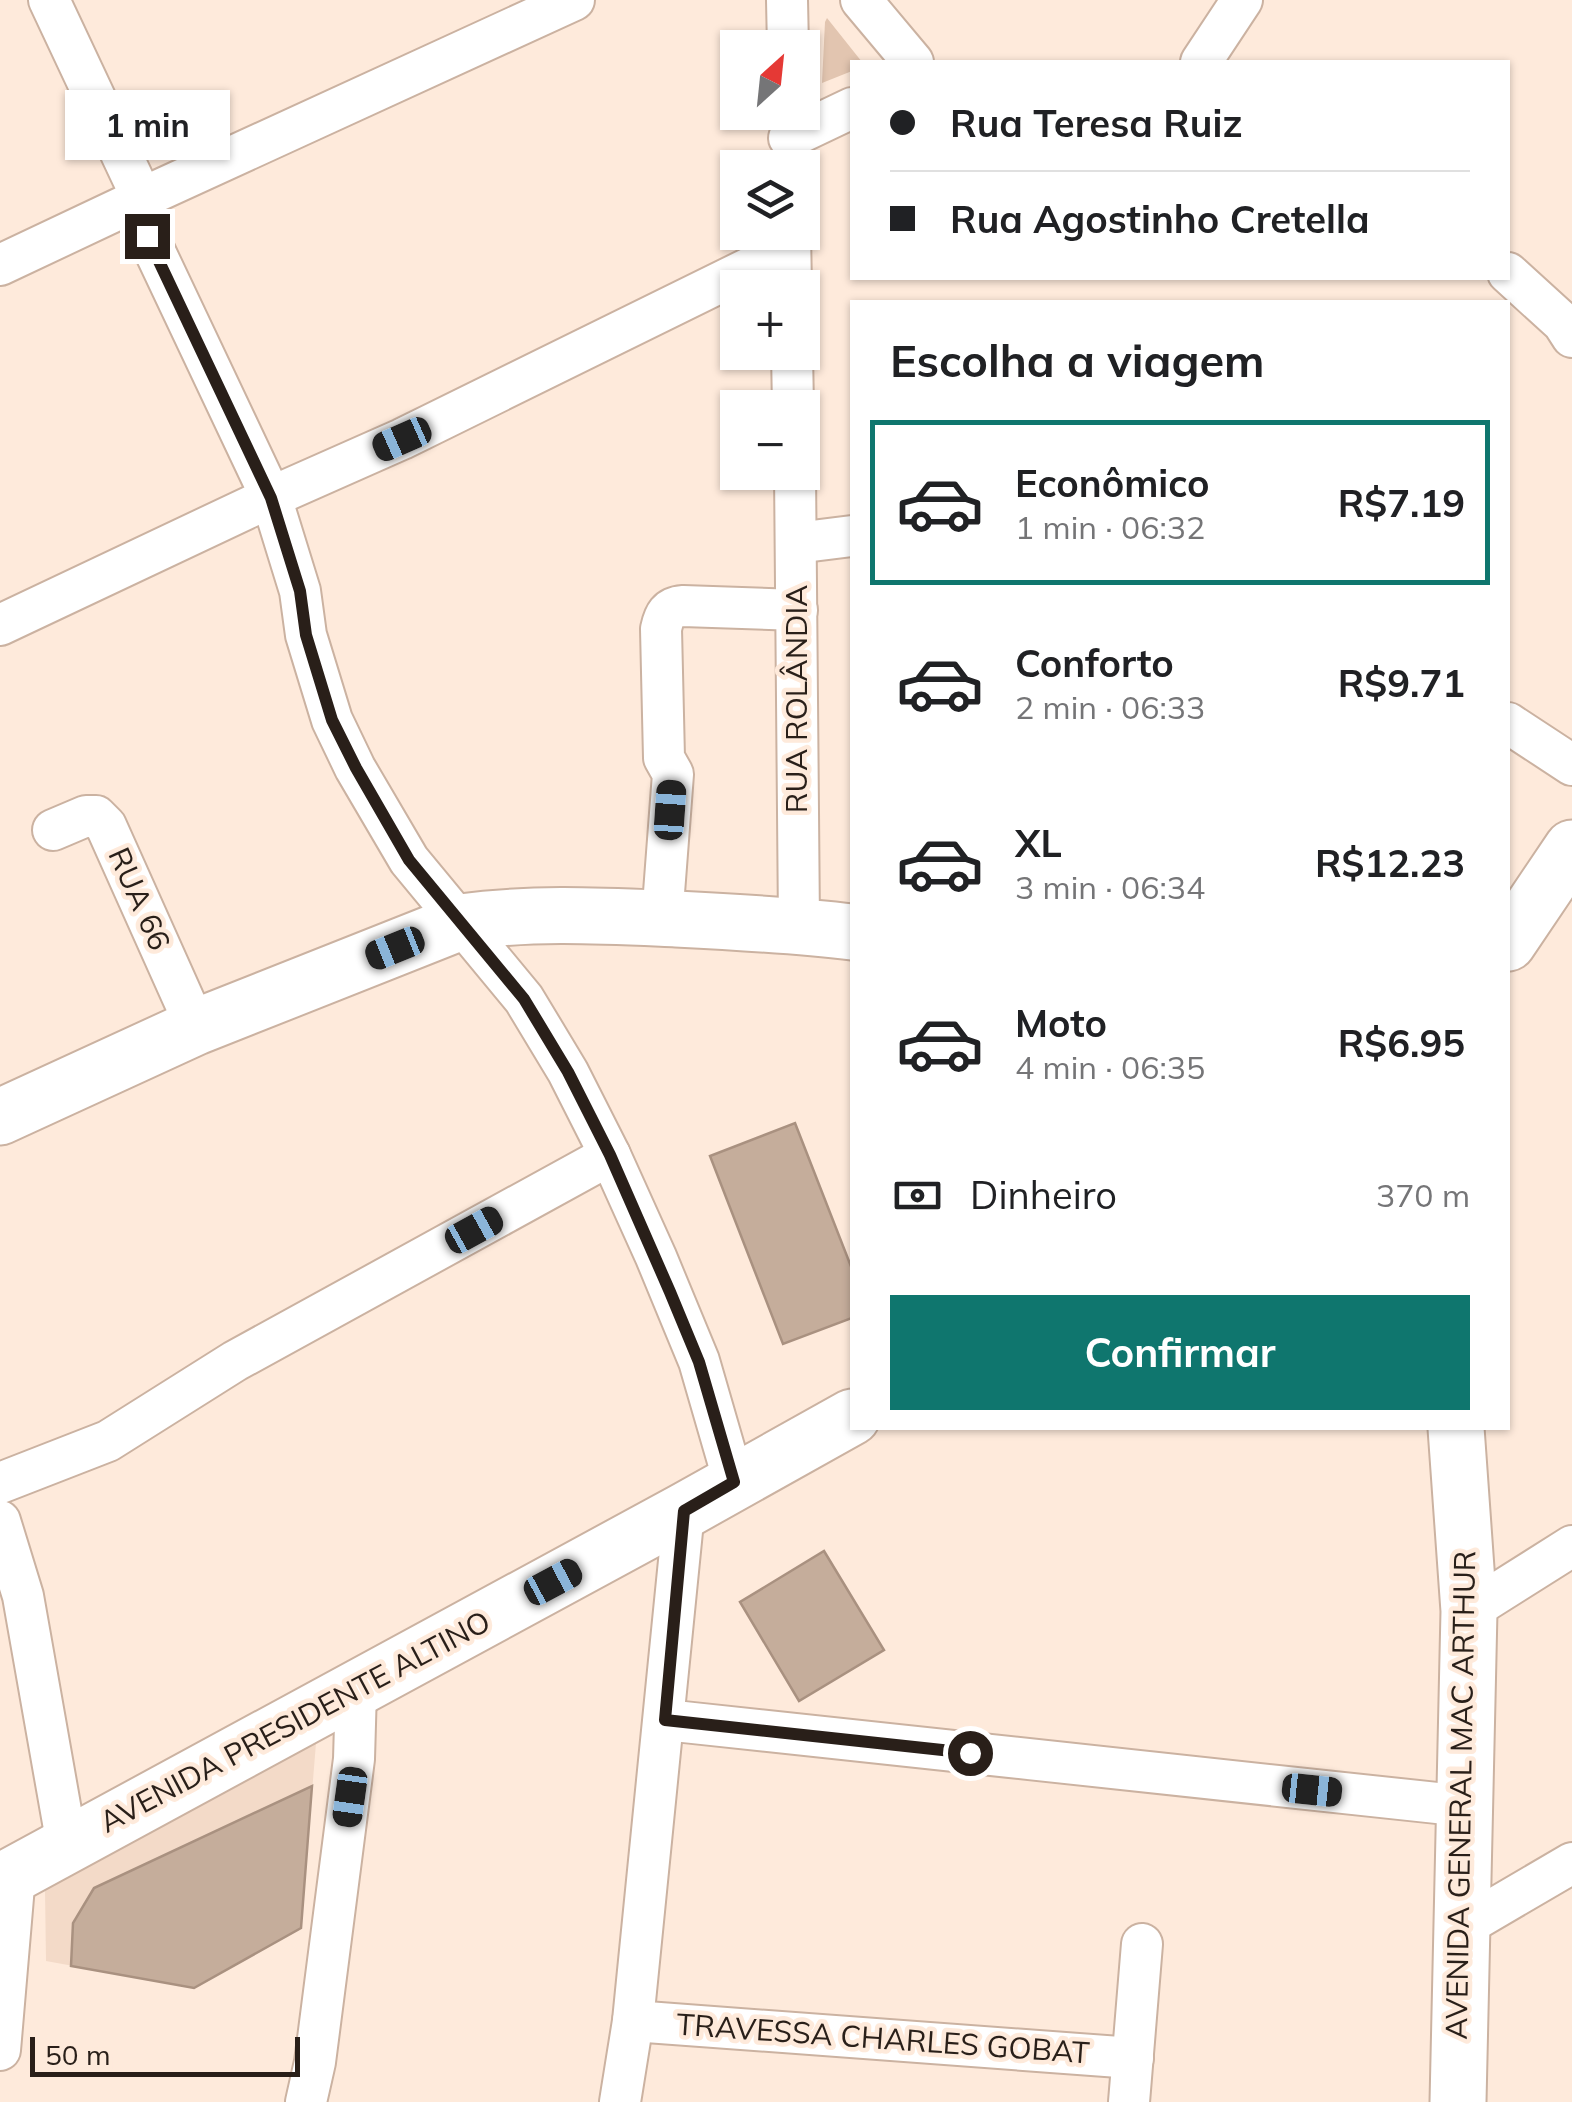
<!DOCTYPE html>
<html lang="pt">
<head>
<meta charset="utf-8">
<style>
  :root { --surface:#fff; --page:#f6f6f6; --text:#202124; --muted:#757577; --line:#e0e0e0; --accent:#0f766e }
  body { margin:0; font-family:Mulish,sans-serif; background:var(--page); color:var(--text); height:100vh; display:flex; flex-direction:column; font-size:38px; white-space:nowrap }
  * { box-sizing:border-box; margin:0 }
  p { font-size:32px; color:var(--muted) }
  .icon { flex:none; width:55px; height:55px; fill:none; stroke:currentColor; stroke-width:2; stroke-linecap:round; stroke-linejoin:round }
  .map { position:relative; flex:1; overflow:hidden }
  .side { position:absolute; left:850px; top:300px; width:660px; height:1130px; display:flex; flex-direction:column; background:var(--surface); border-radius:0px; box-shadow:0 2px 8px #0004 }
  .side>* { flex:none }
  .banner { position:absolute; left:850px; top:60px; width:660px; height:220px; border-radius:0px; box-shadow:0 2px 8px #0004; display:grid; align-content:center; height:220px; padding:0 40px; background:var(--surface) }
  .needle { width:65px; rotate:27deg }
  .fabs { position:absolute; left:720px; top:30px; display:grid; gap:20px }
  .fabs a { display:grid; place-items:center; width:100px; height:100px; border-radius:0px; background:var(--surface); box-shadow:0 2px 8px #0004; font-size:50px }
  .scale { position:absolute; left:30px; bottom:25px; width:270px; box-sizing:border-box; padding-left:10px; border:5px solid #291f19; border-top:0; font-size:28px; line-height:35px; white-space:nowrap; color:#291f19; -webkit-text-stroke:8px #feeadb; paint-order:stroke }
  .end { position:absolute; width:45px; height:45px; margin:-22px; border:12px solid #291f19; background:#fff; box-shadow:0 0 0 5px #fff }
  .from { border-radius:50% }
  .bubble { position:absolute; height:70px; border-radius:0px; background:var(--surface); box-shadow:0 2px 8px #0004; font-size:32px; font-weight:700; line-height:70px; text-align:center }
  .car { position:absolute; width:30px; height:60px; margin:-30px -15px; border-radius:12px; box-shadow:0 0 8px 2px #0007; background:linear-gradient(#222 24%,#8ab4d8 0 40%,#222 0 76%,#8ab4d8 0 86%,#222 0) }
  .banner b { display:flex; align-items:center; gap:35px; height:95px; font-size:38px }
  .banner b+b { border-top:2px solid var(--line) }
  .banner i { width:25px; height:25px; background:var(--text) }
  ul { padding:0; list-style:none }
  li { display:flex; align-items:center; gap:30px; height:165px; margin:0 20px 15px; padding:0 20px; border:5px solid transparent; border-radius:0px }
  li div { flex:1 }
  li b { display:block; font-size:38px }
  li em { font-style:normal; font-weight:700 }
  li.on { border-color:var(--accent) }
  li>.icon { width:90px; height:90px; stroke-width:1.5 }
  h2 { padding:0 40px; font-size:45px; line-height:120px }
  .pay { display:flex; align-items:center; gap:25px; height:110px; padding:0 40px; font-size:38px }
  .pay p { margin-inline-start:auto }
  .cta { display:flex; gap:20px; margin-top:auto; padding:20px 40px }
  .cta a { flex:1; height:115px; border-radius:0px; background:var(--accent); color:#fff; font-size:40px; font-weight:700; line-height:115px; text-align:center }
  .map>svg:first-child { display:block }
  .built { fill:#f3dac8 }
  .green { fill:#e2c5b0 }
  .building { fill:#c5ad9b; stroke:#a99180; stroke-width:2.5 }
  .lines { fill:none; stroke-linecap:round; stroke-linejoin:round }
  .street-casing { stroke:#cbb2a1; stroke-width:44 }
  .secondary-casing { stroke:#cbb2a1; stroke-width:59 }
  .street { stroke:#fff; stroke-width:40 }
  .secondary { stroke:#fff; stroke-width:55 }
  .route { stroke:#291f19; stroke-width:12 }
  .labels { text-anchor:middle; stroke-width:9; stroke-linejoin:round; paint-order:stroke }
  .street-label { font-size:30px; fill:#291f19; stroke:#feeadb }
</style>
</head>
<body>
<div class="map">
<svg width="1572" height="2102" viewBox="0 0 1572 2102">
  <rect width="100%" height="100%" fill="#feeadb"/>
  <path class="built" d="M316,1743L301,1928L194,1988L46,1961L45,1890Z"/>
  <path class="green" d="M827,18L862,62H852V71L822,83L825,22Z"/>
  <g class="building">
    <path d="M795,1123L852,1269V1318L783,1344L710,1156Z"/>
    <path d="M824,1551L884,1650L799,1701L740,1602Z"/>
    <path d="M312,1786L301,1928L194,1988L71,1966L73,1923L94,1888Z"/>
  </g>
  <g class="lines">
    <g class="street-casing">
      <g id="street">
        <path d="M49,0L142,198"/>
        <path d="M787,0L788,48"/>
        <path d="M861,0L913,62"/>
        <path d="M1201,62L1242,0"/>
        <path d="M789,138L852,108"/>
        <path d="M132,203L271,497L300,591L306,635L332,720L355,768L409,860L524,999L568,1072L610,1155L656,1257L699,1361L734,1482"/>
        <path d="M790,232L791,288"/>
        <path d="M0,265L142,198L574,0"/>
        <path d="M1508,273L1563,323L1572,337"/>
        <path d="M792,352L793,408"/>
        <path d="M795,472L799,925"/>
        <path d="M796,543L852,536"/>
        <path d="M0,625L271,497L402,439L790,248"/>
        <path d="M1508,723L1572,765"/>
        <path d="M53,830L86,816H96L106,826L196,1027"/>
        <path d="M662,919L673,774L664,758L661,629C664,615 668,607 683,606L797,610"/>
        <path d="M0,1483L108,1441L235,1361L610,1155"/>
        <path d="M0,1521L23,1596L67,1845"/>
        <path d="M1469,1611L1572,1546"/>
        <path d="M665,1720L1465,1806"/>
        <path d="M1461,1928L1572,1863"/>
        <path d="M633,2021L1133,2058"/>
        <path d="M0,2050L15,1874"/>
        <path d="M306,2102L315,2062L354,1759L356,1689"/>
        <path d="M620,2102L633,2021L684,1511"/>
        <path d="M1129,2102L1142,1944"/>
      </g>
    </g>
    <g class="secondary-casing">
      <g id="secondary">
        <path d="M1508,943L1572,848"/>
        <path d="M0,1117L196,1027L461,922C533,912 604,916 676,919C735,922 794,925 852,932"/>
        <path d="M1456,1428L1469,1611L1458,2102"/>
        <path d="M0,1882L684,1511L852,1417"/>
      </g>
    </g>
    <use href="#street" class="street"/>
    <use href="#secondary" class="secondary"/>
  </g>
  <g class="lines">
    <path class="route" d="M147,236L271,498L300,591L306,635L332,720L356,768L409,860L524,999L568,1072L610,1155L670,1292L699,1362L734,1482L684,1511L665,1720L970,1753"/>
  </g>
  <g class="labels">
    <g class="street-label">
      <text transform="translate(797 699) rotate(-90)" y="10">RUA ROLÂNDIA</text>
      <text transform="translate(139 899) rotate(66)" y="10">RUA 66</text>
      <text transform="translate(295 1722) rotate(-28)" y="10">AVENIDA PRESIDENTE ALTINO</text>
      <text transform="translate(1461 1795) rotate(-89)" y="10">AVENIDA GENERAL MAC ARTHUR</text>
      <text transform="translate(883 2039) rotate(4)" y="10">TRAVESSA CHARLES GOBAT</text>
    </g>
  </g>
</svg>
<div class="fabs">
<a><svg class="needle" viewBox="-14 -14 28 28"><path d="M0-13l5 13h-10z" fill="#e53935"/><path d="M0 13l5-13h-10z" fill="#757577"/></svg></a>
<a><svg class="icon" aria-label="layers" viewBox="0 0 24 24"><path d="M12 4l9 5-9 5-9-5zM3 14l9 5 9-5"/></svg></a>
<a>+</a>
<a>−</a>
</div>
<div class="scale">50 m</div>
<i class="end from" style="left:970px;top:1753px"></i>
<i class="end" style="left:147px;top:236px"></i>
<div class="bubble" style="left:65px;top:90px;width:165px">1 min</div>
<i class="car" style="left:402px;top:439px;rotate:246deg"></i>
<i class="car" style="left:670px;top:810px;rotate:4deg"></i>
<i class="car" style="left:395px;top:948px;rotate:248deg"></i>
<i class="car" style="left:474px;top:1230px;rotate:61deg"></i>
<i class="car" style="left:553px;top:1582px;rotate:62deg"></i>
<i class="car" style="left:1312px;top:1790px;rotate:96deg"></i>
<i class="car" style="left:350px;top:1797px;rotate:188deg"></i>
<div class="banner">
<b><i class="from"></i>Rua Teresa Ruiz</b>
<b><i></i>Rua Agostinho Cretella</b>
</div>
<section class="side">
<h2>Escolha a viagem</h2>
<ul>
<li class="on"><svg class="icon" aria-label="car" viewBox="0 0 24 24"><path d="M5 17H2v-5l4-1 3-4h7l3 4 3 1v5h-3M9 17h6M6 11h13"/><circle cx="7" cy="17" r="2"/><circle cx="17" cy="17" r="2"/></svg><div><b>Econômico</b><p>1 min · 06:32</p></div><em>R$7.19</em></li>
<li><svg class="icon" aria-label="car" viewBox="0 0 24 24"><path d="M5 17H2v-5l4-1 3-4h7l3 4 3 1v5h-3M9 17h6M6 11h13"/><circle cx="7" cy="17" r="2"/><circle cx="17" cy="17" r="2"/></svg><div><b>Conforto</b><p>2 min · 06:33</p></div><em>R$9.71</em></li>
<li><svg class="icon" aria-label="car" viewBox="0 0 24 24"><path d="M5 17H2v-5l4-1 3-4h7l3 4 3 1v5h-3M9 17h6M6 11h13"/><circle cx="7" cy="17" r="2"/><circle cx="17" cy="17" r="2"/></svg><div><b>XL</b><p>3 min · 06:34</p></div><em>R$12.23</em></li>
<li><svg class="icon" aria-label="car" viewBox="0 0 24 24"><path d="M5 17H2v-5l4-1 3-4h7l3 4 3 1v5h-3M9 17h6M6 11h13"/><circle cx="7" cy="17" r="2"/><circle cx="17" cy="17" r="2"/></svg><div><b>Moto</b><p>4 min · 06:35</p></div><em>R$6.95</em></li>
</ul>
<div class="pay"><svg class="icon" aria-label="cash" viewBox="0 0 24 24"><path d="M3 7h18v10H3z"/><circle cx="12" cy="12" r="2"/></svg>Dinheiro<p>370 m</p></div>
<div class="cta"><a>Confirmar</a></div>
</section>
</div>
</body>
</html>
